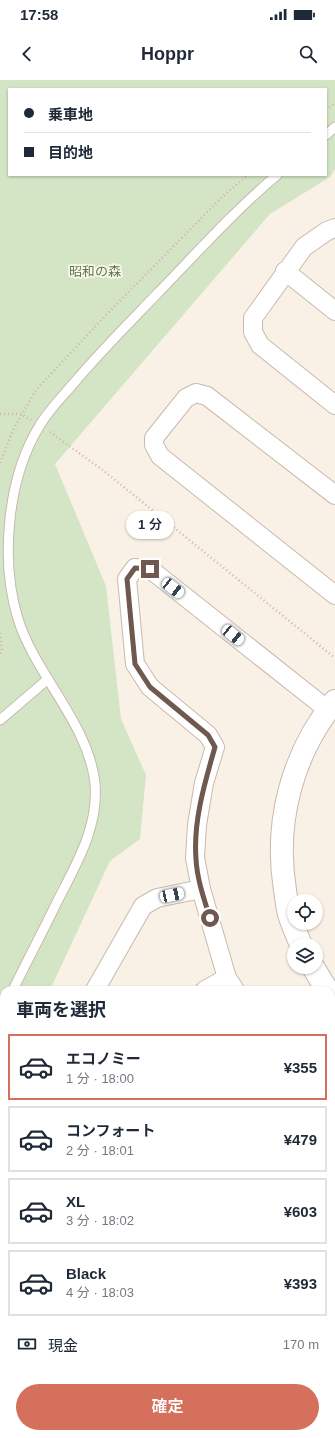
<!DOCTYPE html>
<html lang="ja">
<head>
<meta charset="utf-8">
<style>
  :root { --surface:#fff; --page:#f6f6f7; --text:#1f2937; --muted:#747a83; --line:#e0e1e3; --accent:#d4705b }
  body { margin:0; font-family:Helvetica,"Noto Sans JP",sans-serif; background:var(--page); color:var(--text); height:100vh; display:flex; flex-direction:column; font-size:15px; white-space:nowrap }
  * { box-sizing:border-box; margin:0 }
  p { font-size:13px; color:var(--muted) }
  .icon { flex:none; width:22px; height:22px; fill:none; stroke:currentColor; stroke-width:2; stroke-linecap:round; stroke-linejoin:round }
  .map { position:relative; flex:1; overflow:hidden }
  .side { position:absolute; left:0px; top:906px; width:335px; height:452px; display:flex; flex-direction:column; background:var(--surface); border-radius:12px 12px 0 0; box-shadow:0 1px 3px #0004 }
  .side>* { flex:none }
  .hud { position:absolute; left:8px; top:8px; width:319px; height:88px; border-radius:0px; box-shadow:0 1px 3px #0004; display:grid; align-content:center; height:88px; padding:0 16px; background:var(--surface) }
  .controls { position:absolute; left:287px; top:814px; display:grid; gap:8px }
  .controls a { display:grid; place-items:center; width:36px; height:36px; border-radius:50%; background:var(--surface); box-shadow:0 1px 3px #0004; font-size:20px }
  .end { position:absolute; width:18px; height:18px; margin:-9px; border:5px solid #6f584e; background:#fff; box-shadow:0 0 0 2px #fff }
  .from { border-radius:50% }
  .bubble { position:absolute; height:28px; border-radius:14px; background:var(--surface); box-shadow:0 1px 3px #0004; font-size:13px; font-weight:600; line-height:28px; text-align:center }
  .car { position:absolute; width:12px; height:24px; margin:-12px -6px; border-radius:5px; box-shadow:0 0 3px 1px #0007; background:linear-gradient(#fff 24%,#345 0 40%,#fff 0 76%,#345 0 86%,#fff 0) }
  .hud b { display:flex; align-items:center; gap:14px; height:38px; font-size:15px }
  .hud b+b { border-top:1px solid var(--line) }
  .hud i { width:10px; height:10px; background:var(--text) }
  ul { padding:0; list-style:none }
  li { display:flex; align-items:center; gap:12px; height:66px; margin:0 8px 6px; padding:0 8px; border:2px solid var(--line); border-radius:0px }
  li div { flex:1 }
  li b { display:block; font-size:15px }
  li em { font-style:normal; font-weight:600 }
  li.on { border-color:var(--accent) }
  li>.icon { width:36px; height:36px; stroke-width:1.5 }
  h2 { padding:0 16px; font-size:18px; line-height:48px }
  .pay { display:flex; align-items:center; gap:10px; height:44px; padding:0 16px; font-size:15px }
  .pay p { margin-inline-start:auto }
  .button { display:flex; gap:8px; margin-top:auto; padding:8px 16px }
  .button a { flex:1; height:46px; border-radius:24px; background:var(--accent); color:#fff; font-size:16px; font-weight:600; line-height:46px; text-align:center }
  .status { display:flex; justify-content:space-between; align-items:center; height:28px; padding:0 20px; background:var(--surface); direction:ltr }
  .status svg { height:11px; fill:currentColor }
  header { display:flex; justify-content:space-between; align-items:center; height:52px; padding:0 16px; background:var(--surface); font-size:18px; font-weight:600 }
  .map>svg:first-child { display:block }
  .green { fill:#d4e5c6; fill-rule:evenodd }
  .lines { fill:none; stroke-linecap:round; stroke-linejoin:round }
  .service-casing { stroke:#c9b9ae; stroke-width:11 }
  .minor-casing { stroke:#c9b9ae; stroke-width:20 }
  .tertiary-casing { stroke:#c9b9ae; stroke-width:24 }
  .path { stroke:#d0b3a5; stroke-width:2.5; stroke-dasharray:1 3; stroke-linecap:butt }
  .service { stroke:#fff; stroke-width:9 }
  .minor { stroke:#fff; stroke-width:18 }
  .tertiary { stroke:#fff; stroke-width:22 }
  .route { stroke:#6f584e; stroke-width:5 }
  .labels { text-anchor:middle; stroke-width:3.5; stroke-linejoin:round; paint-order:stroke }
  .park-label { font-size:13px; fill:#5b794b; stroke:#fcf5ec }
</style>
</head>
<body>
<div class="status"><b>17:58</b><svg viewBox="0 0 49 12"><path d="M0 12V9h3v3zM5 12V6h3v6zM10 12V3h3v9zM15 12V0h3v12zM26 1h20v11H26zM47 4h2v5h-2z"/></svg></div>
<header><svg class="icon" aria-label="back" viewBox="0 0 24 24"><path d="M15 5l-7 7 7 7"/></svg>Hoppr<svg class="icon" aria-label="search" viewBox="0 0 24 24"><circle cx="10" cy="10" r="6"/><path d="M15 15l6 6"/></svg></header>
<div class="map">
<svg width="335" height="1358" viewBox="0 0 335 1358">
  <rect width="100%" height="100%" fill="#f9f1e6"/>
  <path class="green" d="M0,0H335V89L330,97L270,134L55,384L106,506L121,639L146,695L140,759L110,781L50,910H4V997L0,1004ZM9,9H326V95H9Z"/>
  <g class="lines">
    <g class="service-casing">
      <g id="service">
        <path d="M326,55L335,47"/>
        <path d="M0,640L48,599"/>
        <path d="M13,910C27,881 42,853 56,824C75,786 99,748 95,703C88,643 36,596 18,539C0,480 7,398 40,345C49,330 62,317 73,304C99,273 127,245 155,216C195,175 233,132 277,95"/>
        <path d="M0,934L4,927"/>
      </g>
    </g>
    <g class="minor-casing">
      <g id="minor">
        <path d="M335,148L327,151L304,167L253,238V252L260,265L335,325"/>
        <path d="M285,191L335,231"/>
        <path d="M335,415L207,316L196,313L186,318L154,358V365L160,376L335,515"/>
        <path d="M95,910L143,826L157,818L201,809"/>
        <path d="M205,910L227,898"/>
        <path d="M235,910L227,898L201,809L195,778L197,745L204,703L215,667L208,655L150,607L135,584L127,499L135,488L150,489L328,630"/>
        <path d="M331,1019L335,1016"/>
        <path d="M0,1079L4,1072"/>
        <path d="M0,1119L4,1120"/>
        <path d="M331,1344L335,1342"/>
        <path d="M0,1349H4"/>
        <path d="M170,1354L171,1358"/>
        <path d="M224,1354L252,1358"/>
        <path d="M322,1358V1354"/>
      </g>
    </g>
    <g class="tertiary-casing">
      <g id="tertiary">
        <path d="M301,865C297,855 292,844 289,834C287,826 286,817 285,810C274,742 292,674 335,621"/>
        <path d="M313,887L327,910"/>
        <path d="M331,1178L335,1176"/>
        <path d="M331,1199L335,1197"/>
        <path d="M0,1250H4"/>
        <path d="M0,1271H4"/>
      </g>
    </g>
    <g class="path">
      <path d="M326,30L335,23"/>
      <path d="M0,334H21L31,340"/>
      <path d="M50,352L104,391L335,578"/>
      <path d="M0,383L13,350L36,310L106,235L222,117L248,95"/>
      <path d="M0,553L2,571L0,574"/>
    </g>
    <use href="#service" class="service"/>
    <use href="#minor" class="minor"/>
    <use href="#tertiary" class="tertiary"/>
  </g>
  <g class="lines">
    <path class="route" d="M150,489L135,488L127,499L135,584L150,607L208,655L215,667C205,702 193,741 196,779C197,799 204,819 210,838"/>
  </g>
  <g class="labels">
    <g class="park-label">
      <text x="95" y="196">昭和の森</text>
    </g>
  </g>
</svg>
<div class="controls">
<a><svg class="icon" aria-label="locate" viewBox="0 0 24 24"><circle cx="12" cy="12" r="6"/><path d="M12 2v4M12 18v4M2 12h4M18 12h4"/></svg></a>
<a><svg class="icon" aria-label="layers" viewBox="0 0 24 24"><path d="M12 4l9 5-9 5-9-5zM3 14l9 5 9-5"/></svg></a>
</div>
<i class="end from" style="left:210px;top:838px"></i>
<i class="end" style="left:150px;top:489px"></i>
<div class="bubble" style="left:126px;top:431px;width:48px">1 分</div>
<i class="car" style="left:173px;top:508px;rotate:128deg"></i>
<i class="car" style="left:233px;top:555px;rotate:129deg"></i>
<i class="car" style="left:172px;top:815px;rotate:78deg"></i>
<div class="hud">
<b><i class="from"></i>乗車地</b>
<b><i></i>目的地</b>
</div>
<section class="side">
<h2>車両を選択</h2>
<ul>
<li class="on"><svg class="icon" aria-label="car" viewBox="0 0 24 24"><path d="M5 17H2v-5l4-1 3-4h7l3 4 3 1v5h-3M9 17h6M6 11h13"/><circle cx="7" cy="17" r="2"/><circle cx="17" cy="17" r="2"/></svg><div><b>エコノミー</b><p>1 分 · 18:00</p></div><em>¥355</em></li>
<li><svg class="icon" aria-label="car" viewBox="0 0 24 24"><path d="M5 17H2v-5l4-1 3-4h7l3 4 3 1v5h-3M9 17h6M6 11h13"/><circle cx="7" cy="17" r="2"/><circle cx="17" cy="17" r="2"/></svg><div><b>コンフォート</b><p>2 分 · 18:01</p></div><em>¥479</em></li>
<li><svg class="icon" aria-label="car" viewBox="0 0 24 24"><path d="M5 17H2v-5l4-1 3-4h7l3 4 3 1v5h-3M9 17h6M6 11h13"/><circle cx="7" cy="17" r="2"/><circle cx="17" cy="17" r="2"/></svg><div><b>XL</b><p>3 分 · 18:02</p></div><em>¥603</em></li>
<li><svg class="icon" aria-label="car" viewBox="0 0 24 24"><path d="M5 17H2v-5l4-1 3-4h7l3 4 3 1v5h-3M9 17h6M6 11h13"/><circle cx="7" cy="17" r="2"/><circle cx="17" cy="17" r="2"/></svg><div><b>Black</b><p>4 分 · 18:03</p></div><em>¥393</em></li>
</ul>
<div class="pay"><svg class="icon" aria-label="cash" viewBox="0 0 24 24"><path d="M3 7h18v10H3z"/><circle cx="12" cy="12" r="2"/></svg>現金<p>170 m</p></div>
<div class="button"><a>確定</a></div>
</section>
</div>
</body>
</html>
